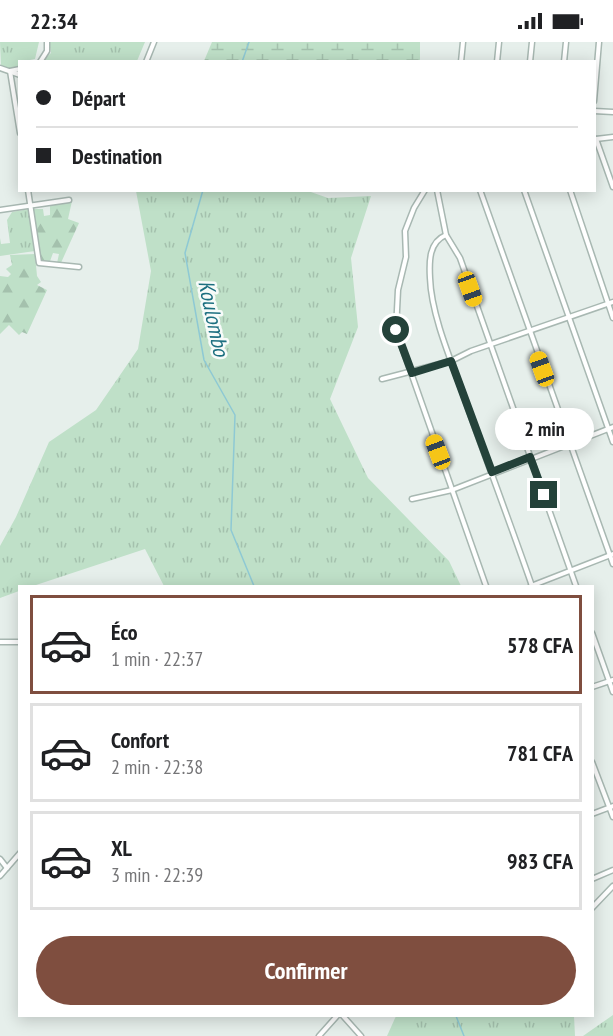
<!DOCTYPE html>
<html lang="fr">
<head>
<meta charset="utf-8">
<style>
  :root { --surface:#fff; --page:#f6f6f6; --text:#202124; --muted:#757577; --line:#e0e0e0; --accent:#7f4e3f }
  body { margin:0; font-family:"PT Sans Narrow",sans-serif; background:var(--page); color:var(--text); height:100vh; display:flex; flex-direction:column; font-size:22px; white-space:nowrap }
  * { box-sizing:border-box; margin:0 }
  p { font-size:20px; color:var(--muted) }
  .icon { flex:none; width:33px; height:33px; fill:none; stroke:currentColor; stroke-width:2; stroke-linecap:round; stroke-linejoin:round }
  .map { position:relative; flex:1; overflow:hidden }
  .drawer { position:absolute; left:18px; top:543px; width:576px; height:432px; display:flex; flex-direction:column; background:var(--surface); border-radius:0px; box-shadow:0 3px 15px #0003 }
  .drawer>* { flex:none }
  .hud { position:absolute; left:18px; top:18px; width:578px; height:132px; border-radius:0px; box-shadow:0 3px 15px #0003; display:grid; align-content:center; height:132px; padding:0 18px; background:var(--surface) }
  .end { position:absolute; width:27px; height:27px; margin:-14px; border:8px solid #24423a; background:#fff; box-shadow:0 0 0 3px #fff }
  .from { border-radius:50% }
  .bubble { position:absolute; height:42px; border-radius:21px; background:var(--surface); box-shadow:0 3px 15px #0003; font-size:20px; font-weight:700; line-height:42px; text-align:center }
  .car { position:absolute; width:18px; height:36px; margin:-18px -9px; border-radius:8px; box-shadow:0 0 4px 2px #0007; background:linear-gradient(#f5c518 24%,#345 0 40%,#f5c518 0 76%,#345 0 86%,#f5c518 0) }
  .hud b { display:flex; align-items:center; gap:21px; height:57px; font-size:22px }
  .hud b+b { border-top:2px solid var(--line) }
  .hud i { width:15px; height:15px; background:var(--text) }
  ul { padding:10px 0 0; list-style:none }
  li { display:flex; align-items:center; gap:18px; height:99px; margin:0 12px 9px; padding:0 6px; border:3px solid var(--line); border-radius:0px }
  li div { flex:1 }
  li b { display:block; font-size:22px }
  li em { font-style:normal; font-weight:700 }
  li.on { border-color:var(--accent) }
  li>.icon { width:54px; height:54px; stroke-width:1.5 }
  .primary-button { display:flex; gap:12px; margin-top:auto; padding:12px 18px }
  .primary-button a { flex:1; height:69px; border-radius:36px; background:var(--accent); color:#fff; font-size:24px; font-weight:700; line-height:69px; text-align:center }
  .status { display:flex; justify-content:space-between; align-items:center; height:42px; padding:0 30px; background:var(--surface); direction:ltr }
  .status svg { height:16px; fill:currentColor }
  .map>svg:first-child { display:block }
  .grass { fill:url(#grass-tufts) }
  .forest { fill:url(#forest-firs) }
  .wetland { fill:url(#wetland-marsh) }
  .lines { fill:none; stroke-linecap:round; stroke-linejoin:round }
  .stream { stroke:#8ec9d4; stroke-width:1.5 }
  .street-casing { stroke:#a8b8b2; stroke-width:7 }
  .street { stroke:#fff; stroke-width:4 }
  .route { stroke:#24423a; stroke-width:8 }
  .labels { text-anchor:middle; stroke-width:5; stroke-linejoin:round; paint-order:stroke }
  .water-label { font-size:22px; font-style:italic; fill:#1c6f80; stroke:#f7fbf9 }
</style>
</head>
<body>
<div class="status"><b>22:34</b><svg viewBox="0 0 49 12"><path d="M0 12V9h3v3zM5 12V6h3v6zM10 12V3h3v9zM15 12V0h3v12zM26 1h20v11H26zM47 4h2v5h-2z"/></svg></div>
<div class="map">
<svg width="613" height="994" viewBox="0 0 613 994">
  <defs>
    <pattern id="grass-tufts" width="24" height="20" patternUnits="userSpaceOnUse" patternTransform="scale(1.5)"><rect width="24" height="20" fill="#bfe0c8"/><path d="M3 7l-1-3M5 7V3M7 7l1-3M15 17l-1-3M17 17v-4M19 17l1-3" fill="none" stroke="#a4c1ad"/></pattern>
    <pattern id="forest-firs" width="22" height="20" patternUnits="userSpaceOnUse" patternTransform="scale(1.5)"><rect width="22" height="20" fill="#bfe0c8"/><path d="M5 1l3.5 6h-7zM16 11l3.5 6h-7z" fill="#a4c1ad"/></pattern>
    <pattern id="wetland-marsh" width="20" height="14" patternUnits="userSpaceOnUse" patternTransform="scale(1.5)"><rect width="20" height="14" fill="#bfe0c8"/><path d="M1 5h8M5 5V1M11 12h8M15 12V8" fill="none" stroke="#a4c1ad"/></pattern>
  </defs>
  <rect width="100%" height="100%" fill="#e6efeb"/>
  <g class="grass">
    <path d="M0,0H39L35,17L20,20L19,26L8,27L1,24Z"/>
    <path d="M49,0H145L137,19L41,20L51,11Z"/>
    <path d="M308,149L328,156L371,154L351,216L358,285L330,357L368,436L449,519L461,544H164L145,507L33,544H20L19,549L0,556V504L16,475L49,400L96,368L138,307L151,229L136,149Z"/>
    <path d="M29,167L35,209L0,214V196L1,202L10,201L7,178L12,170Z"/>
    <path d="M613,973V994H583Z"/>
    <path d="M396,974H574L575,994H387Z"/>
  </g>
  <g class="forest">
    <path d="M72,159L68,177L79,181L60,223H50L51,220L57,221L59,212L53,211L49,222L40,219L31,167H43L44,174L50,173V163Z"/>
    <path d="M35,212L37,234L41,240L37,243L47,248L27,292L22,290L19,293L9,283L0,292V234L8,235L11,232L6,227L12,223L10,213Z"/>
  </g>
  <path class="wetland" d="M212,0H420V19H204Z"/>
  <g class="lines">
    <g class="stream">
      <path d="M242,20L249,0"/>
      <path d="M203,148L185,211L204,318L235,373L231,488L254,544"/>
      <path d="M456,974L464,994"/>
    </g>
    <g class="street-casing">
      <g id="street">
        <path d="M40,20L47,9V0"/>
        <path d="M146,20L154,0"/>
        <path d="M461,20L463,0"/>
        <path d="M497,20L499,0"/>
        <path d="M530,20L532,0"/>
        <path d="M564,20L566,0"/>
        <path d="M0,26L20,33"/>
        <path d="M20,27L10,29L20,91"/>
        <path d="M594,59L599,0"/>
        <path d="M594,69L613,70"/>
        <path d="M596,97L613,145"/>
        <path d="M596,97L613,95"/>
        <path d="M28,148L39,221L79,225"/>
        <path d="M425,148L414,166L405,189L406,215L398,248L396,288L486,544"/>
        <path d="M437,148L446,193L460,216L576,544"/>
        <path d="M480,148L613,522"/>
        <path d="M524,148L613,400"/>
        <path d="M570,148L613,276"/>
        <path d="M0,168L69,158"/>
        <path d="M446,193C429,200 429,219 430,236C431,270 449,314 461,346C484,412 509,478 532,544"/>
        <path d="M382,337L451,319L471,309L613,260"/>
        <path d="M412,457L452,448L613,385"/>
        <path d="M531,544L613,512"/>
        <path d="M592,591L613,650"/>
        <path d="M0,600H20"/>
        <path d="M592,645L613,638"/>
        <path d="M592,720L613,775"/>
        <path d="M592,772L613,764"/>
        <path d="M0,817L7,826"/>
        <path d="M0,834L20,811"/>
        <path d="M592,837L613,828"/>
        <path d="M592,866L613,844"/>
        <path d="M343,974L361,994"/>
        <path d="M319,994L337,974"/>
      </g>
    </g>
    <use href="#street" class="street"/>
  </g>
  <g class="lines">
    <path class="route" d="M396,288L412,331L451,319L492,430L530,415L544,453"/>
  </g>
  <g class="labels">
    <g class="water-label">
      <text transform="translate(214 276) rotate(78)" y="8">Koulombo</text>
    </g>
  </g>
</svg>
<i class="end from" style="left:396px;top:288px"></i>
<i class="end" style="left:544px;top:453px"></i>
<div class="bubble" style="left:495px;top:366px;width:99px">2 min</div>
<i class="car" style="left:470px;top:247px;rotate:160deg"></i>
<i class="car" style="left:542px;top:327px;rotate:340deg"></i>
<i class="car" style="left:438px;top:410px;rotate:339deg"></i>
<div class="hud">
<b><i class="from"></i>Départ</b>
<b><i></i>Destination</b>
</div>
<section class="drawer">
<ul>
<li class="on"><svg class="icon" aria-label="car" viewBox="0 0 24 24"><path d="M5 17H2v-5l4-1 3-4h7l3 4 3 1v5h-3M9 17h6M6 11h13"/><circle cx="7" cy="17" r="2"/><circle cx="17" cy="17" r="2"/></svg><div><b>Éco</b><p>1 min · 22:37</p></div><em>578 CFA</em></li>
<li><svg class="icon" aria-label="car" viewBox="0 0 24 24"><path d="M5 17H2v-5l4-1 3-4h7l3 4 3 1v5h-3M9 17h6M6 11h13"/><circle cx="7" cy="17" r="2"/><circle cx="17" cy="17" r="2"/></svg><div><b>Confort</b><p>2 min · 22:38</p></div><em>781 CFA</em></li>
<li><svg class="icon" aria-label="car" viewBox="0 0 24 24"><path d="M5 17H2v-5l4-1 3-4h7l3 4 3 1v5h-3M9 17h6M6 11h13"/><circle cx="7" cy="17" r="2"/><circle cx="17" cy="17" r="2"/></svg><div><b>XL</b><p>3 min · 22:39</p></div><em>983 CFA</em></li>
</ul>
<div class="primary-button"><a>Confirmer</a></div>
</section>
</div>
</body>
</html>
